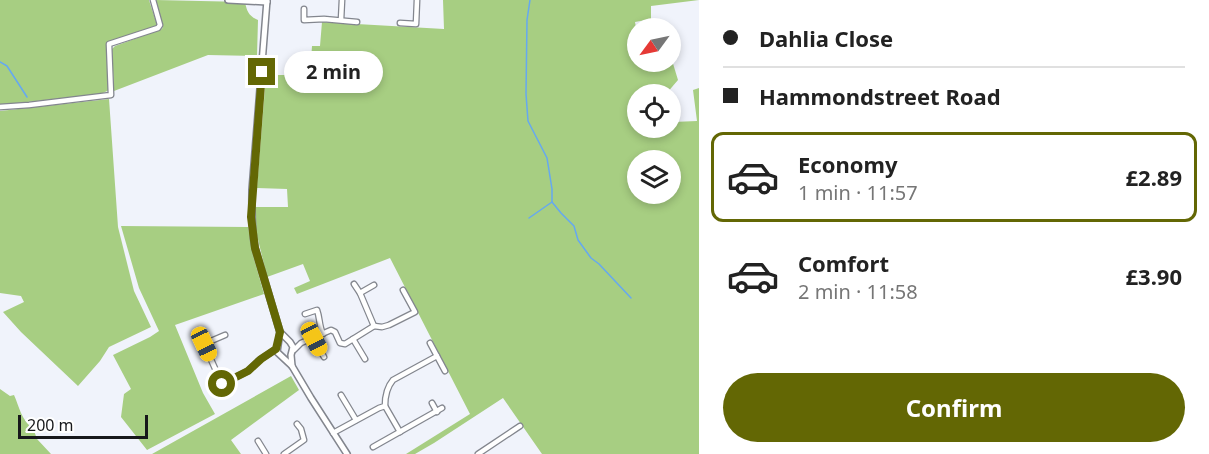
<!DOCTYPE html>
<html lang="en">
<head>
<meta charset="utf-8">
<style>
  :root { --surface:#fff; --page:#f2f2f2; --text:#222; --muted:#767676; --line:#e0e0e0; --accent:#636704 }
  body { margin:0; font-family:"Noto Sans",sans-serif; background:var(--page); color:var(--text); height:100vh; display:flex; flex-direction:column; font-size:22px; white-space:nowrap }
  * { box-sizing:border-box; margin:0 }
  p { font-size:20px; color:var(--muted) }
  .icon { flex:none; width:33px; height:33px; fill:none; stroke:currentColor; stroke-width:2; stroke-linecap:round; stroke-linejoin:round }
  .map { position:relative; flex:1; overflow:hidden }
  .side { display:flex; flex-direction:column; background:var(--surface); width:510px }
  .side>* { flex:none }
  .hud { display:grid; align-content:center; height:132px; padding:0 24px; background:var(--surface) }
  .needle { width:39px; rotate:237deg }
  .tools { position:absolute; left:627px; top:18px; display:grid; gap:12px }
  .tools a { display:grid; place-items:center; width:54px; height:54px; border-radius:50%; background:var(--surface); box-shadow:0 3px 9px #0003; font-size:30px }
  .scale { position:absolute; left:18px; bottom:15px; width:130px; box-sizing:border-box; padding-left:6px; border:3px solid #17181b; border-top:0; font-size:16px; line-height:21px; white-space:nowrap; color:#17181b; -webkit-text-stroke:4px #fff; paint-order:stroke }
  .end { position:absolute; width:27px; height:27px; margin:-14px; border:8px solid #636704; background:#fff; box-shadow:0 0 0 3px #fff }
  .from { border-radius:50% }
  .bubble { position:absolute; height:42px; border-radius:21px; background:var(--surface); box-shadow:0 3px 9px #0003; font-size:20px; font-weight:700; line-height:42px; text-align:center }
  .car { position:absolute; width:18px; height:36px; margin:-18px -9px; border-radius:8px; box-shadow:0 0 4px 2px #0007; background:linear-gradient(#f5c518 24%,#345 0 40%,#f5c518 0 76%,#345 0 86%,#f5c518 0) }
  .hud b { display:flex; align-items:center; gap:21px; height:57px; font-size:22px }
  .hud b+b { border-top:2px solid var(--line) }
  .hud i { width:15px; height:15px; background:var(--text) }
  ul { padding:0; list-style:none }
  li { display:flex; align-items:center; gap:18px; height:90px; margin:0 12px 9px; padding:0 12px; border:3px solid transparent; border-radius:12px }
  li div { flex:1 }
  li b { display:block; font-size:22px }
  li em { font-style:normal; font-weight:700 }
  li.active { border-color:var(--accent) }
  li>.icon { width:54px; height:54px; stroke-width:1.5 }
  .button { display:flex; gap:12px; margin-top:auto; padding:12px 24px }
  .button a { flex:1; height:69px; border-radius:36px; background:var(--accent); color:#fff; font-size:24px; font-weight:700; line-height:69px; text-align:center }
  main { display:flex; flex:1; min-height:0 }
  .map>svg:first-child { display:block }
  .green { fill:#a7ce82; fill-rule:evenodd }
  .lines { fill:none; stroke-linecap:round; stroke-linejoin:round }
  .stream { stroke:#65a8f1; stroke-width:1.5 }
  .minor-casing { stroke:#83868e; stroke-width:7 }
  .tertiary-casing { stroke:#83868e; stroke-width:8 }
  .minor { stroke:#fff; stroke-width:4.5 }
  .tertiary { stroke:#fff; stroke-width:5 }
  .route { stroke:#636704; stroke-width:8 }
</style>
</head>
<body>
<main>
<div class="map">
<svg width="699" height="454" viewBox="0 0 699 454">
  <rect width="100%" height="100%" fill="#f0f3fb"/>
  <g class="green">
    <path d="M0,0H149L157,25L156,27L106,43L109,90L101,94L0,105Z"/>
    <path d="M156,0L245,2C247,12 249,16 258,20L257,56L208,55L114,91L112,49L115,46L162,29L163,26Z"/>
    <path d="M443,0H699L651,6V19L635,22L637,33L638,62H670L671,57L678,80L666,94H638V128H670L671,121L673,122L697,121L693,90L699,88V454H542L503,398L434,443L415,454H406L470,414L390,258L297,294L294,288L310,281L303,264L267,277L256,231L255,207H288L287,189L257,188L266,75H310L312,46H320L322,22L444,29ZM638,160H670V194H638Z"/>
    <path d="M109,99L118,227L134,291L151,327L109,347L100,361L78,386L21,332L3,312L24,302L21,296L0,293V111Z"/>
    <path d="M121,226L248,227L253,255L264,294L175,325L203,393L215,414L147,450L121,417L124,394L131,389L113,355L150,337L159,331L139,288Z"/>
    <path d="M291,376L299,390L231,440L241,454H152Z"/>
    <path d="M0,389L10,396L14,395C19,406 22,422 33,428L37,439L51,454H0Z"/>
  </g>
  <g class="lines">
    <g class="stream">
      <path d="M530,0L527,20L526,94L528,121L547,158L552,189V202"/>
      <path d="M0,62L7,66L27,97"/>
      <path d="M529,218L552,202L561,213L574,226L578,240L591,258L599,264L631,298"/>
    </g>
    <g class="minor-casing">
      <g id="minor">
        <path d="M304,9V20L324,19L357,22"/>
        <path d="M341,20L342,0"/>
        <path d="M400,23L416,24L417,0"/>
        <path d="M0,107L29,105L111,95L109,44L158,28L160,25L153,0"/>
        <path d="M354,284L360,293"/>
        <path d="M305,314L317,310C320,318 319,326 323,334"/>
        <path d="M374,326L360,293L374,285"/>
        <path d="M225,335L204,344L222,384L248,371L258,361L276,349"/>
        <path d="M314,339L324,357"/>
        <path d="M353,339L365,359"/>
        <path d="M430,343L445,371"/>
        <path d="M294,350L301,343L331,330L335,332L340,343L345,344L374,326L382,327L389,325L415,312L403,290"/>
        <path d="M341,395L356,420"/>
        <path d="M432,403L437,412"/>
        <path d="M385,406L400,432"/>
        <path d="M333,433L379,408L385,406C385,397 387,387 393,380L437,356"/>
        <path d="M258,441L266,454"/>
        <path d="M373,447L442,408"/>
        <path d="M284,454L304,440L301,429L297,424"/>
        <path d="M478,454L520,426"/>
      </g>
    </g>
    <g class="tertiary-casing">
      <g id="tertiary">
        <path d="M228,0L267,2"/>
        <path d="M267,0L252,190C252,210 251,228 255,248L280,332L277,352L292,366L311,398L347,454"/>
        <path d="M280,332L290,342L293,347L291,355L292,366"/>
      </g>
    </g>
    <use href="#minor" class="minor"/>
    <use href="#tertiary" class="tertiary"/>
  </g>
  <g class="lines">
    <path class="route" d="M222,384L248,371L261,359L276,349L280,332L255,248L251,217L262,72"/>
  </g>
</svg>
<div class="tools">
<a><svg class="needle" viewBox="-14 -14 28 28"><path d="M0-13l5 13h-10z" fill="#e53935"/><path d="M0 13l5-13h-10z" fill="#767676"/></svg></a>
<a><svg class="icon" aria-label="locate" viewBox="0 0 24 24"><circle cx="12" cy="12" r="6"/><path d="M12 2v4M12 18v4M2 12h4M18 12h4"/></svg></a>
<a><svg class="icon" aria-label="layers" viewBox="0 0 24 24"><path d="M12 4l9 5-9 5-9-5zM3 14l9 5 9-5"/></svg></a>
</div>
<div class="scale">200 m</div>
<i class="end from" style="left:222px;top:384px"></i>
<i class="end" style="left:262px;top:72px"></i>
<div class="bubble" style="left:284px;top:51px;width:99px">2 min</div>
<i class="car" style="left:314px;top:339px;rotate:152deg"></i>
<i class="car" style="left:204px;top:344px;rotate:155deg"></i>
</div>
<section class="side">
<div class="hud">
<b><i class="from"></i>Dahlia Close</b>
<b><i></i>Hammondstreet Road</b>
</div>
<ul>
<li class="active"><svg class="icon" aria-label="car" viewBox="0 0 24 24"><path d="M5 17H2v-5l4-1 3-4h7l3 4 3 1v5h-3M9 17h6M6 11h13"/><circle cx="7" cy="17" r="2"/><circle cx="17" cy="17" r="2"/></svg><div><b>Economy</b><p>1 min · 11:57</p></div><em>£2.89</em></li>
<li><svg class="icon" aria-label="car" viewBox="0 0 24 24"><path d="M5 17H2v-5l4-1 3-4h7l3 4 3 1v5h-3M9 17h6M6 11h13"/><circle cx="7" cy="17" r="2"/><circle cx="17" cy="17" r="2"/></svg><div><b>Comfort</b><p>2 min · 11:58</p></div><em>£3.90</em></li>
</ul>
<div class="button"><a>Confirm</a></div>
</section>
</main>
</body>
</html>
